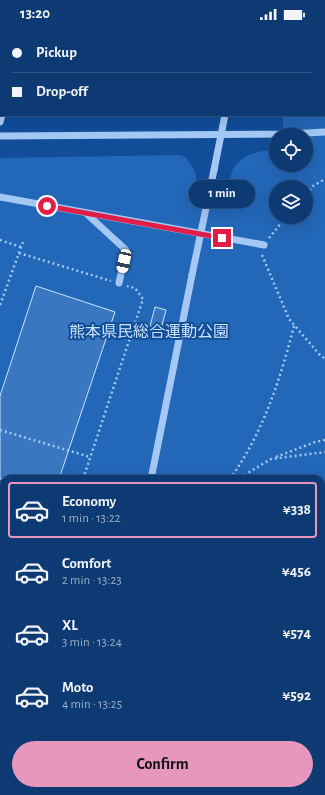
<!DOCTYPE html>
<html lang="en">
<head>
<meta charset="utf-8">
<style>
  :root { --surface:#0d3a73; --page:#164178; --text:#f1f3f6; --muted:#9aadc4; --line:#2d5485; --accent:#e797bd }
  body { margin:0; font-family:"Alegreya Sans","Noto Sans JP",sans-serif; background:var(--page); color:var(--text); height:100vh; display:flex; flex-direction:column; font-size:15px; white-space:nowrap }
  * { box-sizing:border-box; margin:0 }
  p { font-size:13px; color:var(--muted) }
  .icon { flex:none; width:22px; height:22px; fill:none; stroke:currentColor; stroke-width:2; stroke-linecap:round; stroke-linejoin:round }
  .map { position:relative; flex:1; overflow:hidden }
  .details { position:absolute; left:0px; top:447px; width:325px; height:320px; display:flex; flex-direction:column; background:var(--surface); border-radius:12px 12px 0 0; box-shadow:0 4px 16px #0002,0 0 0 1px var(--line) }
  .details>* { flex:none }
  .banner { position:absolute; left:0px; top:0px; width:325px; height:88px; box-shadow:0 4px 16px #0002,0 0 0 1px var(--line); display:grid; align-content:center; height:88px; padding:0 12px; background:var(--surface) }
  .buttons { position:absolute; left:269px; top:100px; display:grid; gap:8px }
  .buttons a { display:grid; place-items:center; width:44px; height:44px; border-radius:50%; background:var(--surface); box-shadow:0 4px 16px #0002,0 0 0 1px var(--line); font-size:20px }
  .end { position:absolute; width:18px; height:18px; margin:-9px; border:5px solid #e11d48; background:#fff; box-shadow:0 0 0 2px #fff }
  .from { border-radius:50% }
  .bubble { position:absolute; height:28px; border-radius:14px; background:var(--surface); box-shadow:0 4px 16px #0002,0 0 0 1px var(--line); font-size:13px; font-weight:700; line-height:28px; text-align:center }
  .car { position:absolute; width:12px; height:24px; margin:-12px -6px; border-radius:5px; box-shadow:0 0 3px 1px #0007; background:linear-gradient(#fff 24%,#345 0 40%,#fff 0 76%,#345 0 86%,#fff 0) }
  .banner b { display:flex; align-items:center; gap:14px; height:38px; font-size:15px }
  .banner b+b { border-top:1px solid var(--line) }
  .banner i { width:10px; height:10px; background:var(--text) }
  ul { padding:7px 0 0; list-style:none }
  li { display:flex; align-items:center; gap:12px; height:56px; margin:0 8px 6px; padding:0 4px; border:2px solid transparent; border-radius:4px }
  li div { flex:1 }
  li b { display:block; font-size:15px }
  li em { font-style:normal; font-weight:700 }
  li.active { border-color:var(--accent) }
  li>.icon { width:36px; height:36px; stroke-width:1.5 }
  .action { display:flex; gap:8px; margin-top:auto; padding:8px 12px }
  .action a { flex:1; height:46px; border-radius:24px; background:var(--accent); color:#111; font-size:16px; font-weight:700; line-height:46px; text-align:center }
  .status { display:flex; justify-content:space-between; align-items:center; height:28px; padding:0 20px; background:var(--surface); direction:ltr }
  .status svg { height:11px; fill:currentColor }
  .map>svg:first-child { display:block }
  .green { fill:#2367b8; fill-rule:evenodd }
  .building { fill:#3977c1; stroke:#cbe3fe }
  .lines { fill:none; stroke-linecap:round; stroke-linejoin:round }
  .path { stroke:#a3c8f4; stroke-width:2.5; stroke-dasharray:2 3; stroke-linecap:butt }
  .minor { stroke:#a3c8f4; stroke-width:7 }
  .minor-bridge { stroke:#a3c8f4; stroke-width:7 }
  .route { stroke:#e11d48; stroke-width:5 }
  .labels { text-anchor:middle; stroke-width:4; stroke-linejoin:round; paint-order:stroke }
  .park-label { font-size:16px; fill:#cbe3fe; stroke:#114d99 }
</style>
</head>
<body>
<div class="status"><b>13:20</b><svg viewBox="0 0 49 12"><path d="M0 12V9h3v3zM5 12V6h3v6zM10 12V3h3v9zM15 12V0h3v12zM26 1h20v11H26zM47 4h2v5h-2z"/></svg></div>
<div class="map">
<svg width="325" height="767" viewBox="0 0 325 767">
  <rect width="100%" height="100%" fill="#114d99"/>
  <path class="green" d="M257,0H325V767H0V130L180,127C185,128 186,130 188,133C197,144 197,148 195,162L226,171C228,163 229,153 231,146C238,127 259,122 276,122V137H306V107H283V87H324V1H257ZM276,159H306V189H276ZM4,451H321V763H4Z"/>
  <g class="building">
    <path d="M36,258L115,284L59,451H0V368Z"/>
    <path d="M155,279L166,282L161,301L150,298Z"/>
  </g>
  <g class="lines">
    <g class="path">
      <path d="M306,166L313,158L325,151"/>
      <path d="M269,210L286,189"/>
      <path d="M0,212L21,219"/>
      <path d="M19,225L111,253"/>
      <path d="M262,227L289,291L319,326L325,331"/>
      <path d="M0,277L23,214"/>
      <path d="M0,402L90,429"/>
      <path d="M276,429L315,414L325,412"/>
      <path d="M83,451L143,271L135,260L127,258"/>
      <path d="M230,451C263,405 280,352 294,298"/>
      <path d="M241,451L246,446L271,431L325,424"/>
      <path d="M0,583L4,584"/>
      <path d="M241,763L243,767"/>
      <path d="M194,767L196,763"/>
    </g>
    <g class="minor">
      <path d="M25,1V0"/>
      <path d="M241,1V0"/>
      <path d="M0,94L2,87"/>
      <path d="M0,108L289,106L325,104"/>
      <path d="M214,142L225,87"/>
      <path d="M0,169L264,217"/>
      <path d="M88,187L126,222L119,255"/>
      <path d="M151,451L192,247"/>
      <path d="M88,767L89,763"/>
    </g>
    <path class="minor-bridge" d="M192,247L214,142"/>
  </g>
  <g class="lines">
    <path class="route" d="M47,178L222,210"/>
  </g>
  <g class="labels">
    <g class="park-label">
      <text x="149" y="309">熊本県民総合運動公園</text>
    </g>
  </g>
</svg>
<div class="buttons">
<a><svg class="icon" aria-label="locate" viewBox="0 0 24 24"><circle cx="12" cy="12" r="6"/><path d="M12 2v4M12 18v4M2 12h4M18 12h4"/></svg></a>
<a><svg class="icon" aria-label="layers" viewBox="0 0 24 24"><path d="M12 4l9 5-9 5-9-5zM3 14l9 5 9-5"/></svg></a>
</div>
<i class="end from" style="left:47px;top:178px"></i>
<i class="end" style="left:222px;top:210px"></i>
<div class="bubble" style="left:189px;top:152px;width:66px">1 min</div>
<i class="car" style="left:124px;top:233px;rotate:192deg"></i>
<div class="banner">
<b><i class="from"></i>Pickup</b>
<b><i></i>Drop-off</b>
</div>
<section class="details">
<ul>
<li class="active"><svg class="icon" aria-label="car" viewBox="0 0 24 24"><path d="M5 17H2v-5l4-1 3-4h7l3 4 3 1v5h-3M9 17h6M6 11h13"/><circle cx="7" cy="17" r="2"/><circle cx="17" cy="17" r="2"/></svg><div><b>Economy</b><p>1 min · 13:22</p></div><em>¥338</em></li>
<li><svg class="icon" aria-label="car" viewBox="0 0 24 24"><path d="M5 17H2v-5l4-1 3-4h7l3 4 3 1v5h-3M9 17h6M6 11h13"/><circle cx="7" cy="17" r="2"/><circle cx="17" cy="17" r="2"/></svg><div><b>Comfort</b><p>2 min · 13:23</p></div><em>¥456</em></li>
<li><svg class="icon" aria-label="car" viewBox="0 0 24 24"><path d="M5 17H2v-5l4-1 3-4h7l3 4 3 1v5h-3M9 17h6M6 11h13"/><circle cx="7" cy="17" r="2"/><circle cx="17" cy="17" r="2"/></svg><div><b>XL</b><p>3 min · 13:24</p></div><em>¥574</em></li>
<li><svg class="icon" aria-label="car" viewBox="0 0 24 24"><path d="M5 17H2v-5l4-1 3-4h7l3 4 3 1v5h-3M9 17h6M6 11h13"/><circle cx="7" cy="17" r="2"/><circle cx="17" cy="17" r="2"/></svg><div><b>Moto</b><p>4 min · 13:25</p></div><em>¥592</em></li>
</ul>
<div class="action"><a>Confirm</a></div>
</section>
</div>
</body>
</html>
